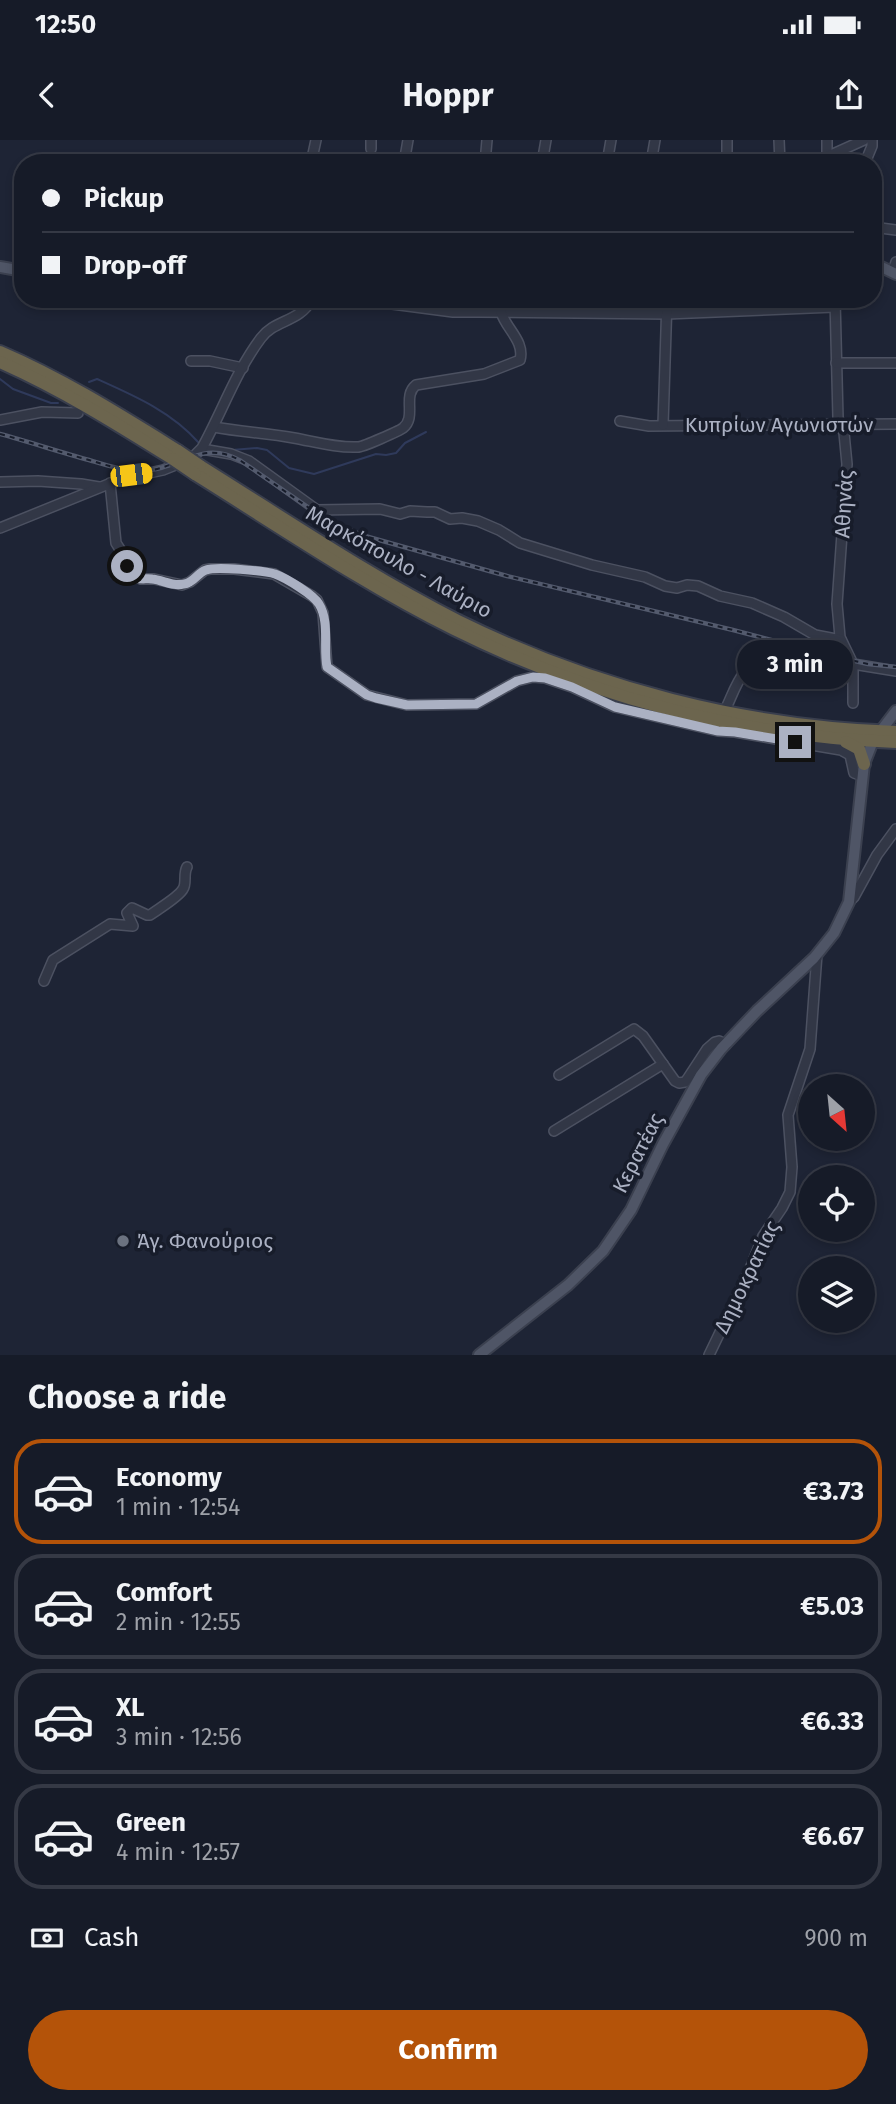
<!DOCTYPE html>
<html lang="en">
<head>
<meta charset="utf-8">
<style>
  :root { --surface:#161b28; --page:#1f2430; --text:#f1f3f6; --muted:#9ea1a8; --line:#353945; --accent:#b45309 }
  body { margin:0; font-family:"Fira Sans",sans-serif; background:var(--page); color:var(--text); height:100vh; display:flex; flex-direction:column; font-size:26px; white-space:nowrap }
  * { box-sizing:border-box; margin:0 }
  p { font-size:23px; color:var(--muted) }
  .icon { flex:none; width:38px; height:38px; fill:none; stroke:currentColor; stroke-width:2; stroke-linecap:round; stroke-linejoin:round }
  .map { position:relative; height:1215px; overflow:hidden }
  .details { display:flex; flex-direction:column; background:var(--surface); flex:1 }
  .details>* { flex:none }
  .hud { position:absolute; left:14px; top:14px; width:868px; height:154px; border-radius:28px; box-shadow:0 4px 10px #0003,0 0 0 2px var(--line); display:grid; align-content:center; height:154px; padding:0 28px; background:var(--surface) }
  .needle { width:46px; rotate:153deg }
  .controls { position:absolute; left:798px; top:934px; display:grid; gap:14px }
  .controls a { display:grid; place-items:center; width:77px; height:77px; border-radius:50%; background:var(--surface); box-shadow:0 4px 10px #0003,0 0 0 2px var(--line); font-size:35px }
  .end { position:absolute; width:32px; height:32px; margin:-16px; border:9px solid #abb1c3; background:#111; box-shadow:0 0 0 4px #111 }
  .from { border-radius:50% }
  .bubble { position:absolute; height:49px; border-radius:24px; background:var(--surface); box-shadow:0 4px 10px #0003,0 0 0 2px var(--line); font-size:23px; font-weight:700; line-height:49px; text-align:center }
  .car { position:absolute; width:21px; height:42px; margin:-21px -10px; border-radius:9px; box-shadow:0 0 5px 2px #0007; background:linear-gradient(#f5c518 24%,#345 0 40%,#f5c518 0 76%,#345 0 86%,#f5c518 0) }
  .hud b { display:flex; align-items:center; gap:24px; height:66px; font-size:26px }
  .hud b+b { border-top:2px solid var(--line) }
  .hud i { width:18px; height:18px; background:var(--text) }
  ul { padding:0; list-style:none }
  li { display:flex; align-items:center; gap:21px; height:105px; margin:0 14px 10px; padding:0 14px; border:4px solid var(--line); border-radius:28px }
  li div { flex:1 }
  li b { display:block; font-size:26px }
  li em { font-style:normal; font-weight:700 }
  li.current { border-color:var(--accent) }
  li>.icon { width:63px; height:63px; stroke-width:1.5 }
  h2 { padding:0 28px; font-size:32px; line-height:84px }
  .pay { display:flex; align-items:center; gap:18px; height:77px; padding:0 28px; font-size:26px }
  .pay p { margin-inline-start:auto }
  .button { display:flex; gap:14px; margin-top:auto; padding:14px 28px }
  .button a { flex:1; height:80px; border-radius:42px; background:var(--accent); color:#fff; font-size:28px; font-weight:700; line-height:80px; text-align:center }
  .status { display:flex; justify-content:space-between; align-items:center; height:49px; padding:0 35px; background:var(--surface); direction:ltr }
  .status svg { height:19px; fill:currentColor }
  header { display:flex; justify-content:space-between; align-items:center; height:91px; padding:0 28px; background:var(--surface); font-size:32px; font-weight:700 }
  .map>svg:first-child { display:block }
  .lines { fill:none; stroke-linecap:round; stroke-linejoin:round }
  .stream { stroke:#2f3a5b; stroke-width:2 }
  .minor-casing { stroke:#4c5161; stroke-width:12 }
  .major-casing { stroke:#3b404f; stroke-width:14 }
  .highway-casing { stroke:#393e4d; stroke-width:16 }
  .minor { stroke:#323746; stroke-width:9 }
  .major { stroke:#4f5566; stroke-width:10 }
  .highway { stroke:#6c654e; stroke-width:12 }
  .rail-casing { stroke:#535a6d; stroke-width:4.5 }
  .rail { stroke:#171c2a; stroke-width:2; stroke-dasharray:5; stroke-linecap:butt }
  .highway-bridge-casing { stroke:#393e4d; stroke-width:16; stroke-linecap:butt }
  .highway-bridge { stroke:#6c654e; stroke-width:12 }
  .route { stroke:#abb1c3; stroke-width:9 }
  .worship-dot { fill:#6b7280; stroke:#171c2a; stroke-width:2.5 }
  .labels { text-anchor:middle; stroke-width:7; stroke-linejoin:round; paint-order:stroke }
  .street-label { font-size:21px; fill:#abb1c3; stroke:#171c2a }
  .poi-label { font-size:21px; fill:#abb1c3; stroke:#171c2a; text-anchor:start }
</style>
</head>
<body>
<div class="status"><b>12:50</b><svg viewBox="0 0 49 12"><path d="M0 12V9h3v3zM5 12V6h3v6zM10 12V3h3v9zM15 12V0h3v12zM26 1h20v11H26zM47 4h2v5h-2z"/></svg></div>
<header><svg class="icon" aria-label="back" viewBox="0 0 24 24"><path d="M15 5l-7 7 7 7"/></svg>Hoppr<svg class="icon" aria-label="share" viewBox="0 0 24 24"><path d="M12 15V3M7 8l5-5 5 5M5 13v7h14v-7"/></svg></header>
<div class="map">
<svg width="896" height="1215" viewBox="0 0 896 1215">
  <rect width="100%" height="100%" fill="#1e2435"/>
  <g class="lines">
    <g class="stream">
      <path d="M0,239L13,249L51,263H58"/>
      <path d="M89,242L97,239C135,256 172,272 199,303"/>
      <path d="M232,310L257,308L267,310L289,328L314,334L376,314L386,315L396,313L405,303L426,292"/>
    </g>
    <g class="minor-casing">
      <g id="minor">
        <path d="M779,0L780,23"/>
        <path d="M827,0V17"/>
        <path d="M371,9V0"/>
        <path d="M311,23L316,0"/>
        <path d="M404,23L408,0"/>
        <path d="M485,23L487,0"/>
        <path d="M542,23L546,0"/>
        <path d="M607,23L611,0"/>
        <path d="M651,23L655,0"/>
        <path d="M727,23V0"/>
        <path d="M813,23L864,0"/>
        <path d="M865,23L872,6V0"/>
        <path d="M873,87L896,90"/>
        <path d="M893,132L896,122"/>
        <path d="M354,159L453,172H479L667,174L835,167"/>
        <path d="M835,159L838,278L844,293L847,324L837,464L840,497L853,524L896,531"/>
        <path d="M191,221H210L243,228"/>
        <path d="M836,223H896"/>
        <path d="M0,280L42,272L78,273"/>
        <path d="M620,281L649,286L896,284"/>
        <path d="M663,285L667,159"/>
        <path d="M214,287C241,292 268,293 294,298C316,302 336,308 358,307C363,307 399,291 403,288C417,277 402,256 416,245L484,234L520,220C525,201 506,189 501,172"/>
        <path d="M202,309L231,314L249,321L317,370L380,369L400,374L410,371L427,372H435L450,379L462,378L478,381L499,390L520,403L592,425L645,437L665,446L677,448L687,445L698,446L720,456L752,463L784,477L815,495L841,500"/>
        <path d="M195,315L202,308C222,272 236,231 261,198C275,179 299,183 312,159"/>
        <path d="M0,342L38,341L81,344L99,347"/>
        <path d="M110,343L116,403L125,417L130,434L141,439H154L182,445L190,442L205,430L210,429H234L274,434L312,456L317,460L323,473L327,527L367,555L407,565L476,564L517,541L533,537L545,538L572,547L615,567L718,591L735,592L841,610L850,615L854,633L862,636"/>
        <path d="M0,388L121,339L163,330L178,324"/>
        <path d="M724,572C731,559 735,544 744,533C783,483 814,539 853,524V563"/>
        <path d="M849,762L854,757L877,715L896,689"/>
        <path d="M44,841L53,820L110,784L133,786L127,773L132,768L147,775H150C158,769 179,757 183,749C187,743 183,734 187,727"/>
        <path d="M559,935L634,889L643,896L675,941L679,943L685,942L688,938L707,909L715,902L719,901L726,905"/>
        <path d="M554,991L663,924"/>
        <path d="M709,1215L748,1134L763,1096L782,1068L790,1052L792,1027L788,975L810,909L817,814"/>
      </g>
    </g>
    <g class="major-casing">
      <g id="major">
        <path d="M873,123L896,134"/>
        <path d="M0,127L23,131"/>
        <path d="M479,1215L568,1145L603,1111L631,1070L663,1004L701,935L721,909L757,871L814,818L834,793L849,762L864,624L873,601L896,571"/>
      </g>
    </g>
    <g class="highway-casing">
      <g id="highway">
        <path d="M0,212C63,239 120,275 178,311"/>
        <path d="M0,222C61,249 117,284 173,319"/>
        <path d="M200,326C285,379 369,436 458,481C594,548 745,587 896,592"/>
        <path d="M195,334C280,387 364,444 454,489C591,557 743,597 896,602"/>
        <path d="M846,602L859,609L864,624"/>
      </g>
    </g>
    <use href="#minor" class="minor"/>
    <use href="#major" class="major"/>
    <use href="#highway" class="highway"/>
    <g class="rail-casing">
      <path id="rail" d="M0,294C30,302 59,312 89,320C106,325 124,331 142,331C179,330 202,298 241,321L328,381L365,396L507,436L733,490L833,516L868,524L896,527"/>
    </g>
    <use href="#rail" class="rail"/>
    <g class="highway-bridge-casing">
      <g id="highway-bridge">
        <path d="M178,311L200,326"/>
        <path d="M173,319L195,334"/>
      </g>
    </g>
    <use href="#highway-bridge" class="highway-bridge"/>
  </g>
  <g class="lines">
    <path class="route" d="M127,426C129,432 131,435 137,438C142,440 147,438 152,439C163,440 173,447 184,444C194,443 197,433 206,430C216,426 265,431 275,434C286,438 314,455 319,464C330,482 323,507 327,527L367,555L376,558L407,565L476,564L517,541L533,537L545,538L572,547L615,567L718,591L735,592L795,602"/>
  </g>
  <circle class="worship-dot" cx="123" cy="1101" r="7"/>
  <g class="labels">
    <g class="street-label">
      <text x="779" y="292">Κυπρίων Αγωνιστών</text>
      <text transform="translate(844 364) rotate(-87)" y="7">Αθηνάς</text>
      <text transform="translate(399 422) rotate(29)" y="7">Μαρκόπουλο - Λαύριο</text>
      <text transform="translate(638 1013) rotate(-63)" y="7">Κερατέας</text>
      <text transform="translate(747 1137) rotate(-64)" y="7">Δημοκρατίας</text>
    </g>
    <g class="poi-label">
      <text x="137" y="1108">Άγ. Φανούριος</text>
    </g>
  </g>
</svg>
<div class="controls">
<a><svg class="needle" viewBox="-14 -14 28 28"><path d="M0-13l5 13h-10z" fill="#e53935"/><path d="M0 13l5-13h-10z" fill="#9ea1a8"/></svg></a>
<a><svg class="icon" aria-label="locate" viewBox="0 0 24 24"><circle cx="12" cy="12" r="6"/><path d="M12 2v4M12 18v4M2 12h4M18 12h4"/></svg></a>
<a><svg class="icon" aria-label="layers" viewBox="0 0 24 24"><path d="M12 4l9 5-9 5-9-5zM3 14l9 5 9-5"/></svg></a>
</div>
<i class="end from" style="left:127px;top:426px"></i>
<i class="end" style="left:795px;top:602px"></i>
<div class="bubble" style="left:737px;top:500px;width:116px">3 min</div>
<i class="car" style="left:131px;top:335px;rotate:83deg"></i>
<div class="hud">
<b><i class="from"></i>Pickup</b>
<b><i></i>Drop-off</b>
</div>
</div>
<section class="details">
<h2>Choose a ride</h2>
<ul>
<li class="current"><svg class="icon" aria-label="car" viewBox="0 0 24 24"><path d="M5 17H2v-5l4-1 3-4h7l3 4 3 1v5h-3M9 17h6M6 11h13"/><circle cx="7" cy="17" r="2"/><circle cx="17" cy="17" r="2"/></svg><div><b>Economy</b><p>1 min · 12:54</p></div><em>€3.73</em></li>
<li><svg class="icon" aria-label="car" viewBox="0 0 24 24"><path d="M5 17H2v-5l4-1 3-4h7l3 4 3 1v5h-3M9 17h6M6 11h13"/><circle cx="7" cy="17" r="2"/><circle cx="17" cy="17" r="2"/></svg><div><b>Comfort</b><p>2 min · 12:55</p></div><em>€5.03</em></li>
<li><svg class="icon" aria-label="car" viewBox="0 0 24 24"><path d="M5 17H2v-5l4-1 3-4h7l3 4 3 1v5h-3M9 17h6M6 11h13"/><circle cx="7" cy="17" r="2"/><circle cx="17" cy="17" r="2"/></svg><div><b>XL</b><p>3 min · 12:56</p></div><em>€6.33</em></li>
<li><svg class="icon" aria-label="car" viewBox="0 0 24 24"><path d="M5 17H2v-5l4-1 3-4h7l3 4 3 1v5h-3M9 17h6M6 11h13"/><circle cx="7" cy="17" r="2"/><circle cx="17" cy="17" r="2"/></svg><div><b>Green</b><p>4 min · 12:57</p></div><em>€6.67</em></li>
</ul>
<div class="pay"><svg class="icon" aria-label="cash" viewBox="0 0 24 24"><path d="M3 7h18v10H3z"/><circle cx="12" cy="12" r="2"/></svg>Cash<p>900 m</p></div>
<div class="button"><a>Confirm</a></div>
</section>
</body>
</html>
